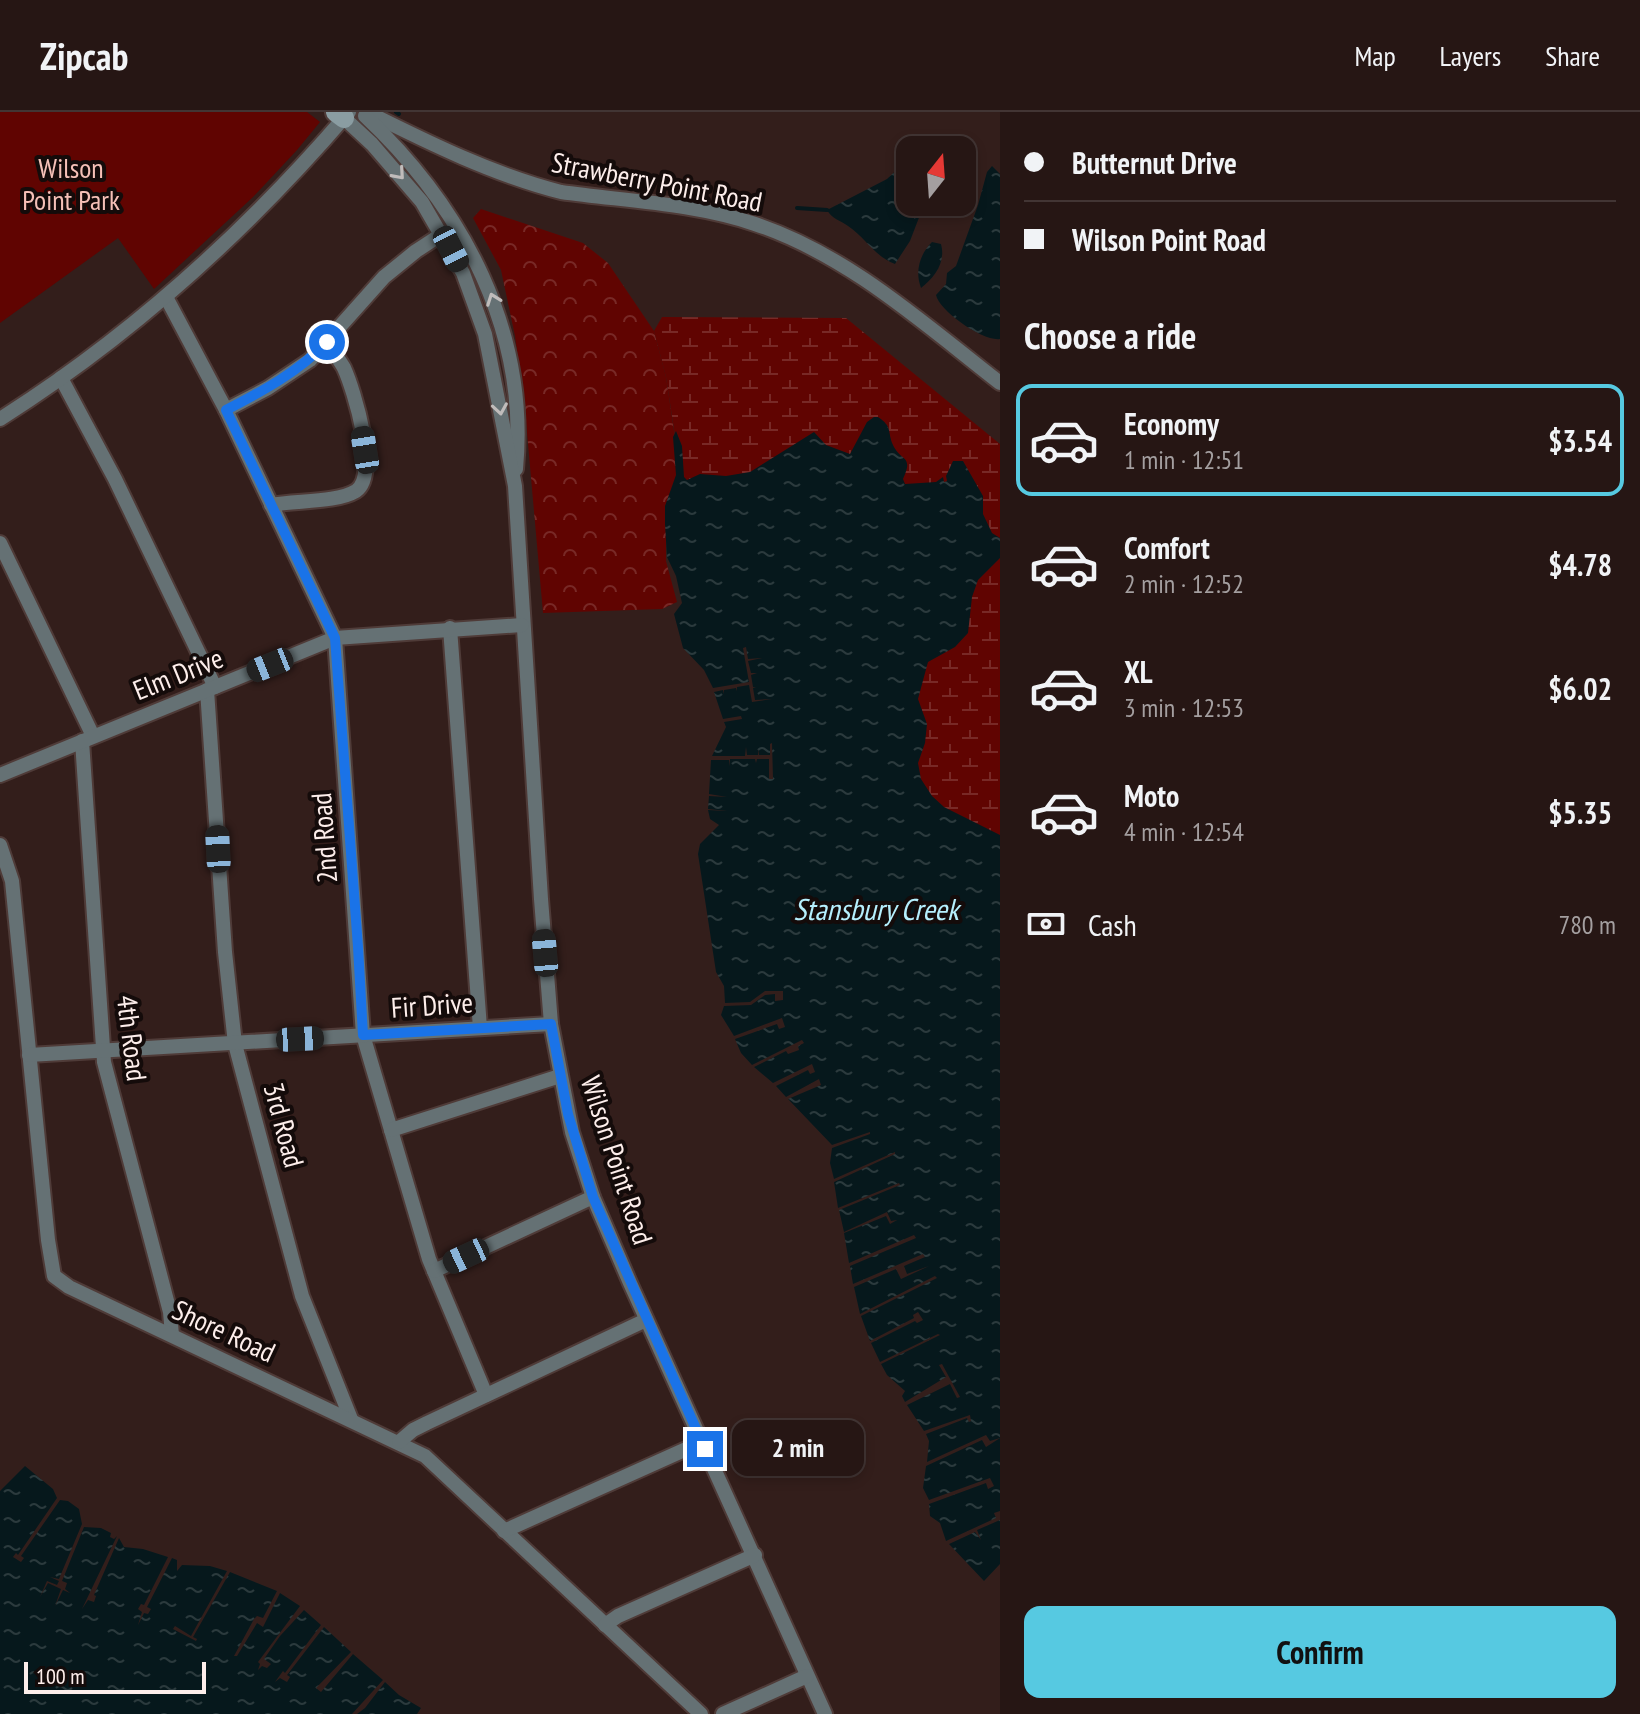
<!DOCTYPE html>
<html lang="en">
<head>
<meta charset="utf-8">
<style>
  :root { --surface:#261614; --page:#2e1f1d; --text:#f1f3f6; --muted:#a49fa0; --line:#423534; --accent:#56c9e1 }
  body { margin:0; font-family:"PT Sans Narrow",sans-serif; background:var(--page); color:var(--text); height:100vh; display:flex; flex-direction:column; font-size:30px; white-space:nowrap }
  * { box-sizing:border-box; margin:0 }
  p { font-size:26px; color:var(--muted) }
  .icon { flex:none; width:44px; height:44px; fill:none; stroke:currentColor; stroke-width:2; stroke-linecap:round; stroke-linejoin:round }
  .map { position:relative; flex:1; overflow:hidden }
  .sheet { display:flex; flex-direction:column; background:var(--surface); width:640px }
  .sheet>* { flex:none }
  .top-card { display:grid; align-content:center; height:176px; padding:0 24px; background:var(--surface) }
  .needle { width:52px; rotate:17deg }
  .tools { position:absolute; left:896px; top:24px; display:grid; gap:16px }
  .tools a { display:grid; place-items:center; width:80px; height:80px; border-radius:16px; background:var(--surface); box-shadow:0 4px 12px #0003,0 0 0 2px var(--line); font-size:40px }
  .scale { position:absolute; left:24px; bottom:20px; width:182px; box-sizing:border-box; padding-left:8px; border:4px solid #fdeeeb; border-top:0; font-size:22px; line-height:28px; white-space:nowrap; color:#fdeeeb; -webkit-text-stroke:6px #140b0a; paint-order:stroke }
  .end { position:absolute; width:36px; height:36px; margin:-18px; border:10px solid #1a73e8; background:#fff; box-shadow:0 0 0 4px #fff }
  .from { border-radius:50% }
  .bubble { position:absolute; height:56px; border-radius:16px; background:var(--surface); box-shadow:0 4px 12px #0003,0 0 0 2px var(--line); font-size:26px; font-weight:800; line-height:56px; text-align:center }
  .car { position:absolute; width:24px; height:48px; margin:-24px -12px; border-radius:10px; box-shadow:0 0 6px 2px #0007; background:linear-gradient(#222 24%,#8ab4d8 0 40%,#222 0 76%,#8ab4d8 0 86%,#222 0) }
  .top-card b { display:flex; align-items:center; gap:28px; height:76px; font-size:30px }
  .top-card b+b { border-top:2px solid var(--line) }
  .top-card i { width:20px; height:20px; background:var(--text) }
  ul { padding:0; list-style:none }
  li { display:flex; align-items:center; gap:24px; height:112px; margin:0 16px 12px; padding:0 8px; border:4px solid transparent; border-radius:16px }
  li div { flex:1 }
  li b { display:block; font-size:30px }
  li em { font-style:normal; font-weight:800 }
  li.on { border-color:var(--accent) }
  li>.icon { width:72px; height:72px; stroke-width:1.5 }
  h2 { padding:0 24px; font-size:36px; line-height:96px }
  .pay { display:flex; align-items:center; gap:20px; height:88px; padding:0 24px; font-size:30px }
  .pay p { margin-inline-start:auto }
  .button { display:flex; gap:16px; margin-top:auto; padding:16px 24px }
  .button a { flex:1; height:92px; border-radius:16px; background:var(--accent); color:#111; font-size:32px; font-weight:800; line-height:92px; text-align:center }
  header { display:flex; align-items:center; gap:48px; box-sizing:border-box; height:112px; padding:0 40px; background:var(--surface); border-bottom:2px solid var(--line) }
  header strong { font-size:38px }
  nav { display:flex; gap:44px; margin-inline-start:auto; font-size:28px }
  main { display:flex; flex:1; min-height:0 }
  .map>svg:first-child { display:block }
  .green { fill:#600401 }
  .forest { fill:url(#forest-crowns) }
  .wetland { fill:url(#wetland-marsh) }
  .water { fill:url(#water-ripples) }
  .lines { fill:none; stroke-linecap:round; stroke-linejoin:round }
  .stream { stroke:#06181c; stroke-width:4 }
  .street-casing { stroke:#4f3b38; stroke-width:18 }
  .secondary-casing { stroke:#4f3b38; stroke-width:24 }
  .street { stroke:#657174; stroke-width:14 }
  .secondary { stroke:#8a9da2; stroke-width:20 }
  .oneway { stroke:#c0bcbb }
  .route { stroke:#1a73e8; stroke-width:10 }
  .labels { text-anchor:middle; stroke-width:8; stroke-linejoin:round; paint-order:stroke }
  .park-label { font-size:28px; fill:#f5c0b7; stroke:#140b0a }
  .street-label { font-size:28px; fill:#fdeeeb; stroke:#140b0a }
  .water-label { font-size:30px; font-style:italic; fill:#b5effd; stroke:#140b0a }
</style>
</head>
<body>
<header>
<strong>Zipcab</strong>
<nav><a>Map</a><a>Layers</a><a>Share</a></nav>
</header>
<main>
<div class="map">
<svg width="1000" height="1602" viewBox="0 0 1000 1602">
  <defs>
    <pattern id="forest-crowns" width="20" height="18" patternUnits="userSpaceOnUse" patternTransform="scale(2)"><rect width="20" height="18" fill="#600401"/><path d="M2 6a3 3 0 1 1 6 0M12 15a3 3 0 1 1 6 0" fill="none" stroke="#782926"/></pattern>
    <pattern id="wetland-marsh" width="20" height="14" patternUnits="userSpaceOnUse" patternTransform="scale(2)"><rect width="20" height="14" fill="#600401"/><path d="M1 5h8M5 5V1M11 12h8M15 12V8" fill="none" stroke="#782926"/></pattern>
    <pattern id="water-ripples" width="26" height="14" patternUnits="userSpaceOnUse" patternTransform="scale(2)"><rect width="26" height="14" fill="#06181c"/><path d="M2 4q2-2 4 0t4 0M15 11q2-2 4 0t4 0" fill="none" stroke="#2b3a3d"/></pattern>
  </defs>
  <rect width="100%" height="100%" fill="#331e1b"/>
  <path class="green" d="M0,0H307L320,10L297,38L253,85L154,177L118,126L0,211Z"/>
  <path class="forest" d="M481,97L583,131L608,151L654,219L666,265L679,353L666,412V449L677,490L662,497L543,501L525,298L515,224L501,158L473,106Z"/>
  <path class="wetland" d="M662,205L846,206L1000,332V733L943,701L914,667L756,362L683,375L666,265L654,219Z"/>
  <g class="water">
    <path d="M910,45V90H925L910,129L895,152C874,144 866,126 848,114C840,108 832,107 827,98L887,67Z"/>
    <path d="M992,54L1000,62V227C984,230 939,199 936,183L946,172L947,161L956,154L978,93L987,60Z"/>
    <path d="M932,130L941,132C946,150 935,165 921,176C915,160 919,143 932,130Z"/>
    <path d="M874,305H878C893,315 887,319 893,333C901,350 914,343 903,367L905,372L936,370L943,365L944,370L947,369L946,364L953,349H963L983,384V402L992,421L1000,426V446L978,468L972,485L968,521L955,535L928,550L918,587L927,612L925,631L918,651L921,667L932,684L944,695L1000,723V1399L994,1401L996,1406L946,1429L940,1411L930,1404L929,1392L986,1371L988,1377L994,1374L990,1366L929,1388L923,1376L926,1354L982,1328L986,1335L1000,1326L990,1329L986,1323L927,1350L929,1329L926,1322L967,1306L969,1310L971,1309L970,1303L924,1319L907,1293L950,1272L957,1286L960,1285L942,1252L939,1253L946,1265L905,1290L902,1284L905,1279L887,1263L881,1252L940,1223L938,1222L880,1250L871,1231L915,1209L917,1211L923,1208L918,1200L913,1203L914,1206L870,1229L861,1204L937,1166L935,1164L860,1202L854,1175L896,1157L901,1167L929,1154L907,1162L904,1154L925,1145L923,1142L853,1172L850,1154L916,1126L914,1123L849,1151L844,1121L886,1104L890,1112L897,1108L891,1109L887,1100L844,1120L839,1098L900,1073L899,1071L838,1096L834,1070L895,1042V1040L834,1067L830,1051L832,1036L870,1022V1020L832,1033L788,987L821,973L819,967L786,985L776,974L808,958L810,962L815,960L812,952L773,971L754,955L786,939L788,942L799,938L798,934L804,931L802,928L752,953L741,941L735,927L777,912L779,917L785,915L782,906L734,924L721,903L724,894L751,893L765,883L775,882V889L783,888V879H765L750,890L725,891L724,874L716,860L698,742L700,732L719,713L710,707L708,698L727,699L708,697L709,684L727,685L709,682L711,648H729L730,654V647H755L756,651L757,647H769V667H773L772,631L770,632V643H759L758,637V643H747L746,635L745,644H712L726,615L724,610L742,607L741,604L723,607L714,580L723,578L724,582V578L736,576L737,579V575L749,573L752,590L772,587L755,588L753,576L756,575H753L751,563L757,561H751L748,549L762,546L748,547L746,535L743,536L749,570L713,576L704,558L683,536L674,502L682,491L676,464L667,445L665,412V394L676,363L673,325L676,319L682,334L684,365L687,368L700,362L726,364L750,360L814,320L826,333L850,342L867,310Z"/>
    <path d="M25,1354L53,1377L57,1386L18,1443L16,1441L13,1445L21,1450L24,1446L21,1444L60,1388L68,1389L79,1397L82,1412L59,1467L50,1465L59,1469L57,1473L47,1469L40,1485L48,1471L61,1477L55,1494L63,1478L70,1481L65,1477L67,1471L62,1469L84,1415L101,1416L111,1421L110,1425L114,1427L117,1424L82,1497L88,1488L94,1490L96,1484L94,1483L119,1426L124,1435L143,1437L168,1445L144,1493L141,1492L138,1497L142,1500L138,1513L144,1501L148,1502L151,1497L147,1495L172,1446L177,1448V1459L182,1453L210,1454L227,1459L191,1524L175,1514L173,1517L196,1529L197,1527L193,1525L230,1460L277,1479L263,1506L257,1504L254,1507L234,1544H237L257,1511L263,1515L280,1481L300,1494L258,1550L260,1552L258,1558L262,1554L267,1556L271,1552L264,1547L280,1524L304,1498L321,1513L285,1561L283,1559L275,1570L280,1566L287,1570L290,1565L287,1563L324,1515L351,1540L316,1576L321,1580L353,1542L383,1568L352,1602H0V1379Z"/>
    <path d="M1000,1408V1452L984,1469L949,1432L975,1420L981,1428L977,1418Z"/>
    <path d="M385,1570L399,1583L421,1596L417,1602H357L365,1596Z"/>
  </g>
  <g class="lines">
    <g class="stream">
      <path d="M396,0L399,2"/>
      <path d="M797,96L827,98"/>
    </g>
    <g class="street-casing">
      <g id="street">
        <path d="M367,0C429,31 494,63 561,80C625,89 693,91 755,112C848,143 923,211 1000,271"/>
        <path d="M365,4C463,96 529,220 516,357"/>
        <path d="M344,6L372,32L422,90L463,161L485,222L515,374L541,787L551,912L572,1020L593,1085L630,1171L825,1602"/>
        <path d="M166,185L226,298L335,526L363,923L429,1147L486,1283"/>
        <path d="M61,266L115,367L215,575"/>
        <path d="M226,298L268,276L310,248L384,165L416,139L442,122"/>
        <path d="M0,307C131,224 248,118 349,0"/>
        <path d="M271,393C295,388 336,391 356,379C380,363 354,278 344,256C339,247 332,239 327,230"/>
        <path d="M0,431L93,624"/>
        <path d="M450,516L480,916"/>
        <path d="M207,578L225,840L235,932L302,1184L351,1307"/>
        <path d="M82,629L104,950L170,1200L172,1223"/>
        <path d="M0,663L335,526L522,513"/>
        <path d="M0,733L12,769L48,1128L54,1164L69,1175L425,1344L701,1602"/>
        <path d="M29,943L551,912"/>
        <path d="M391,1018L560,964"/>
        <path d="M434,1159L593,1085"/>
        <path d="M399,1330L413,1318L427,1311L646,1208"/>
        <path d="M504,1419L702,1330"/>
        <path d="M605,1513L618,1504L755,1443"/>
        <path d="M723,1602L807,1564"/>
      </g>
    </g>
    <g class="secondary-casing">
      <path id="secondary" d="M336,0L344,6"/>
    </g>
    <use href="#street" class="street"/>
    <use href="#secondary" class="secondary"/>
  </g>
  <defs><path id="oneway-chevron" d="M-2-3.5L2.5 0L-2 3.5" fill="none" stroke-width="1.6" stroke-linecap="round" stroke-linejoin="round" transform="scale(2)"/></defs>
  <g class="oneway">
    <use href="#oneway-chevron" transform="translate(399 62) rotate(49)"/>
    <use href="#oneway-chevron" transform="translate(493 187) rotate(-110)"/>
    <use href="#oneway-chevron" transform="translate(500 297) rotate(81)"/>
  </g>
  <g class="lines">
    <path class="route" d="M327,230C298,260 263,279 226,298L335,526L358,835L363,923L551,912L568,1002L593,1085L705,1337"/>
  </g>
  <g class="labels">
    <g class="park-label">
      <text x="71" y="66">Wilson<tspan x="71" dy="32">Point Park</tspan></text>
    </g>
    <g class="street-label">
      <text transform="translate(657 70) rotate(11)" y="10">Strawberry Point Road</text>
      <text transform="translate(178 562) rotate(-22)" y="10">Elm Drive</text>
      <text transform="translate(324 726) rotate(-94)" y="10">2nd Road</text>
      <text transform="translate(432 893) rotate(-4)" y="10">Fir Drive</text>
      <text transform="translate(132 926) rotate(83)" y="10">4th Road</text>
      <text transform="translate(284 1013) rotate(75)" y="10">3rd Road</text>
      <text transform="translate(617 1048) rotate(72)" y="10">Wilson Point Road</text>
      <text transform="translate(224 1219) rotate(25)" y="10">Shore Road</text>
    </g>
    <g class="water-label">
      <text x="876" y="808">Stansbury Creek</text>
    </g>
  </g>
</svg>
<div class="tools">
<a><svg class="needle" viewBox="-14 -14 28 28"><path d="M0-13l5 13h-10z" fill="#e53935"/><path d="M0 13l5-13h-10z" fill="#a49fa0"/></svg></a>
</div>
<div class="scale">100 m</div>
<i class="end from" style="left:327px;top:230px"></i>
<i class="end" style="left:705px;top:1337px"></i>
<div class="bubble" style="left:732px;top:1308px;width:132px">2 min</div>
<i class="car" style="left:451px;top:137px;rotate:153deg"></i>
<i class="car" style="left:365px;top:338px;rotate:351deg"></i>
<i class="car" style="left:270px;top:553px;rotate:248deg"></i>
<i class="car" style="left:218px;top:737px;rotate:357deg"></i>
<i class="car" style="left:545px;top:841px;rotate:355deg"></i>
<i class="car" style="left:300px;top:927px;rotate:87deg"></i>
<i class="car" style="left:466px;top:1144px;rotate:245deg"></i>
</div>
<section class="sheet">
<div class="top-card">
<b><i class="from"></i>Butternut Drive</b>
<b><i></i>Wilson Point Road</b>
</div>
<h2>Choose a ride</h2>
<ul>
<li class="on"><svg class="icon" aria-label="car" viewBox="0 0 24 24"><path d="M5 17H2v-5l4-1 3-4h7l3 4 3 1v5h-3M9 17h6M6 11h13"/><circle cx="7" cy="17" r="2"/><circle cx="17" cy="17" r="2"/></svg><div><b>Economy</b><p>1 min · 12:51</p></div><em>$3.54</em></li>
<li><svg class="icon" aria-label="car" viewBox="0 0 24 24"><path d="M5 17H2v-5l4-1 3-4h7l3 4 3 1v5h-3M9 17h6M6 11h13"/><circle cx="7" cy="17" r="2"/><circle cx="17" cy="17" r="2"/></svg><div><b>Comfort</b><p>2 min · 12:52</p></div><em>$4.78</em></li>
<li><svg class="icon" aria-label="car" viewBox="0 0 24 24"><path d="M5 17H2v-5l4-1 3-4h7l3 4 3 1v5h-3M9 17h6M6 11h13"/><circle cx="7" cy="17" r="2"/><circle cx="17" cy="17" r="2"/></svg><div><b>XL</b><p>3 min · 12:53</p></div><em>$6.02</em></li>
<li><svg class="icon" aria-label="car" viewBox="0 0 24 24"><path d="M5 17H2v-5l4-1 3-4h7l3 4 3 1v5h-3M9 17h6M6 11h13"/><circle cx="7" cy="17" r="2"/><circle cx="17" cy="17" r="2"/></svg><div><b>Moto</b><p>4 min · 12:54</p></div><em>$5.35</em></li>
</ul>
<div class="pay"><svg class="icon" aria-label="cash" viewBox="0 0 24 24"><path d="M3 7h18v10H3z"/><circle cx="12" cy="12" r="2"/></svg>Cash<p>780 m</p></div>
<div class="button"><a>Confirm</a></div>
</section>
</main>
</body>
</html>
